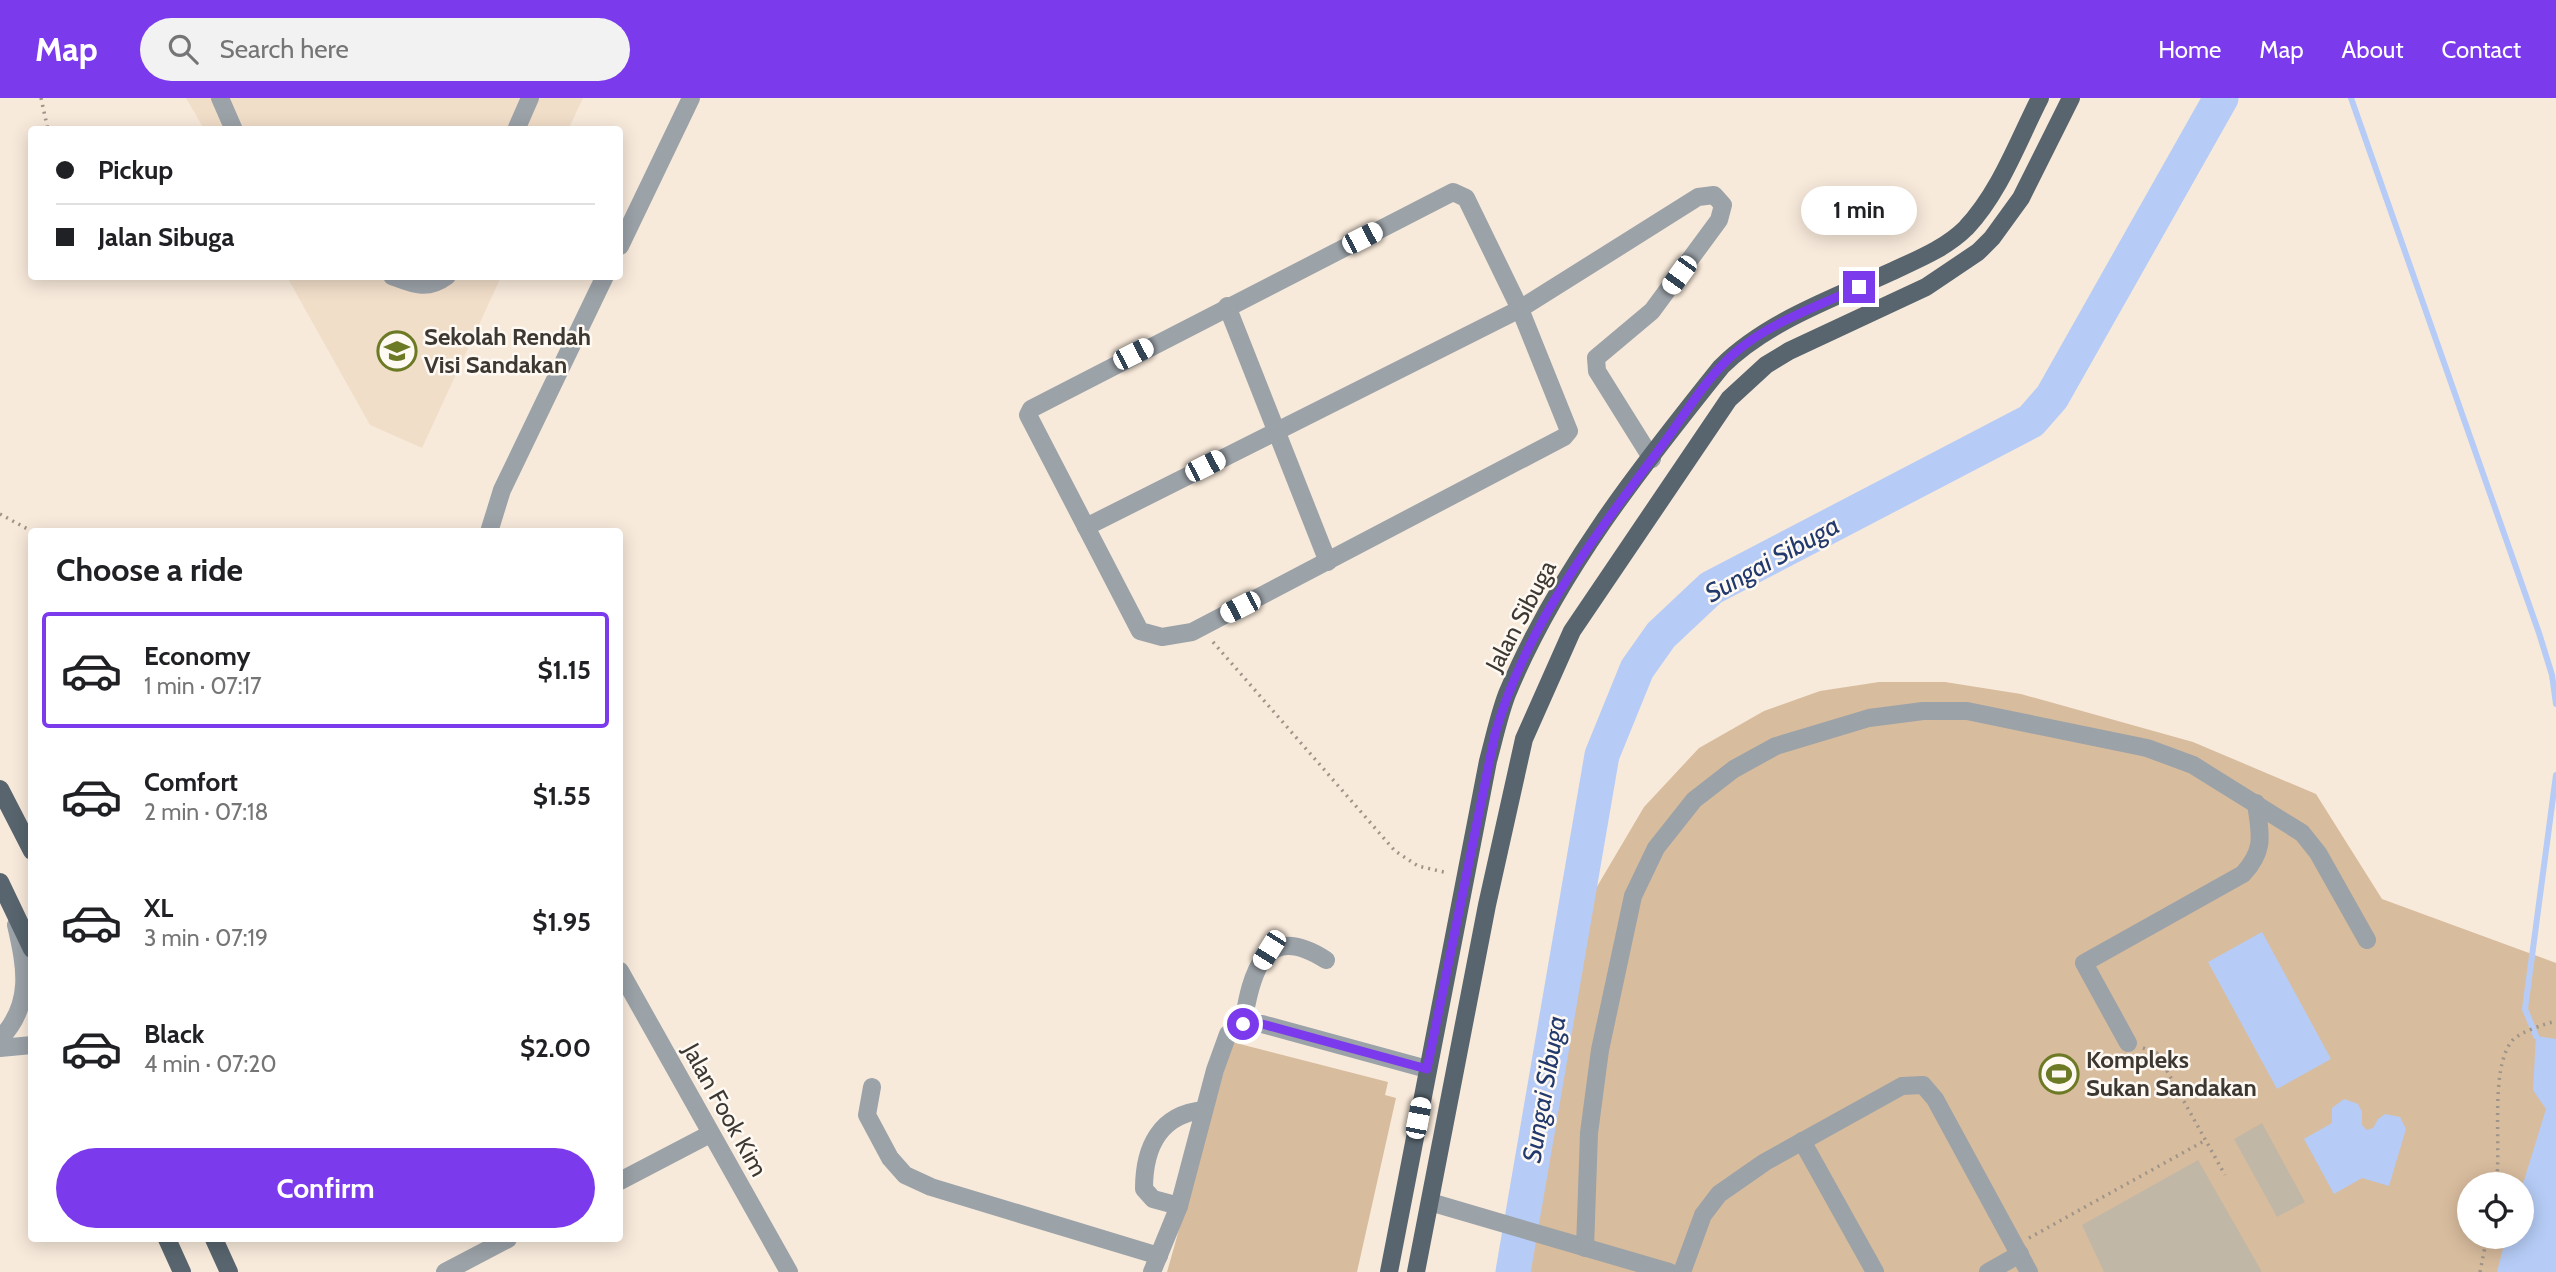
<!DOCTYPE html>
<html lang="en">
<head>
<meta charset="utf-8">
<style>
  :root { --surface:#fff; --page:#f2f2f2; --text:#202124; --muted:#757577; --line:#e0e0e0; --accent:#7c3aed }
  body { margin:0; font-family:Cabin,sans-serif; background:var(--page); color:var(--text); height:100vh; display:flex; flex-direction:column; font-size:26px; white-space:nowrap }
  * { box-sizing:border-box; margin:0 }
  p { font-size:23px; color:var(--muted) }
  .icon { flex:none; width:38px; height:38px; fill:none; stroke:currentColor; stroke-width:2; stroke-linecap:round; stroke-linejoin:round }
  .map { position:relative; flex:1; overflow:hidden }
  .details { position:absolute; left:28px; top:430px; width:595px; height:714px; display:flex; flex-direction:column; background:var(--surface); border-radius:7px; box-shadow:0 4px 18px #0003 }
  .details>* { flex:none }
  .guide { position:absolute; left:28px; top:28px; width:595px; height:154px; border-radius:7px; box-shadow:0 4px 18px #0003; display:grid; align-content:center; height:154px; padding:0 28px; background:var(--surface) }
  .fabs { position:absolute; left:2457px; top:1074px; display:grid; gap:14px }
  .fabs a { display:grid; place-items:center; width:77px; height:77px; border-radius:50%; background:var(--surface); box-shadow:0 4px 18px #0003; font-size:35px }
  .end { position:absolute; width:32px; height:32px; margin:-16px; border:9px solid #7c3aed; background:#fff; box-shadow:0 0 0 4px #fff }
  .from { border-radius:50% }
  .bubble { position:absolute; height:49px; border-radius:24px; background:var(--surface); box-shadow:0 4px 18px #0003; font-size:23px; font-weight:700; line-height:49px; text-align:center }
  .car { position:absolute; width:21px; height:42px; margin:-21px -10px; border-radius:9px; box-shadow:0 0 5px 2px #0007; background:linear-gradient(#fff 24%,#345 0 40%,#fff 0 76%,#345 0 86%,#fff 0) }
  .guide b { display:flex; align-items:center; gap:24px; height:66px; font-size:26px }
  .guide b+b { border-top:2px solid var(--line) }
  .guide i { width:18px; height:18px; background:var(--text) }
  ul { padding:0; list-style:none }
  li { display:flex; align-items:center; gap:21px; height:116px; margin:0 14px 10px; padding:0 14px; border:4px solid transparent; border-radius:7px }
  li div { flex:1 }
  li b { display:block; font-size:26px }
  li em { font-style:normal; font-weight:700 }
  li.active { border-color:var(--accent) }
  li>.icon { width:63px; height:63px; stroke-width:1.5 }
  h2 { padding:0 28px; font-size:32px; line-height:84px }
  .cta { display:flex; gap:14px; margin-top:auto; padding:14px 28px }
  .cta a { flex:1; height:80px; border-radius:42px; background:var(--accent); color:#fff; font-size:28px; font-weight:700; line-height:80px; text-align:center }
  header { display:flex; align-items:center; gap:42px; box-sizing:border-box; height:98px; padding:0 35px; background:var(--accent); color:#fff }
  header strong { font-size:33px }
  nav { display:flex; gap:38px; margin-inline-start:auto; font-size:24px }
  .search { width:490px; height:63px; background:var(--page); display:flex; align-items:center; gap:18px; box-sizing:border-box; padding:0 24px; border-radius:38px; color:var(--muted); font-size:26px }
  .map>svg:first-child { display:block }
  .built { fill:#f1dec9 }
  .green { fill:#d8bc9e; fill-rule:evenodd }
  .water { fill:#b6ccf6 }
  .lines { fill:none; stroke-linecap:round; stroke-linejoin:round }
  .stream { stroke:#b6ccf6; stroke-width:6 }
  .river { stroke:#b6ccf6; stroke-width:35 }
  .building { fill:#c1b7a7 }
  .path { stroke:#9e9489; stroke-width:3.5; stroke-dasharray:2 5; stroke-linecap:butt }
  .minor { stroke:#9ba2a8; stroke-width:18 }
  .major { stroke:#58656e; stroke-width:18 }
  .route { stroke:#7c3aed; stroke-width:9 }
  .labels { text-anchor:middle; stroke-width:5; stroke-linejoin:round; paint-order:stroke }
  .poi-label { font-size:24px; font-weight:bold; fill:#3e3832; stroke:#fff9f3; text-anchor:start }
  .street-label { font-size:24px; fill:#3e3832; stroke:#fff9f3 }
  .water-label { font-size:26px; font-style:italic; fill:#21396c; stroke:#fff9f3 }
</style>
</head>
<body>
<header>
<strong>Map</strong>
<div class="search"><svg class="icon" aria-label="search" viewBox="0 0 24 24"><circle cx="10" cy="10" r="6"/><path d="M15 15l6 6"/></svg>Search here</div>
<nav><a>Home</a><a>Map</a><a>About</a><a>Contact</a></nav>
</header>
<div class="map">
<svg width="2556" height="1174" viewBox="0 0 2556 1174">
  <rect width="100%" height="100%" fill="#f8eadb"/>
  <g class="built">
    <path d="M186,0H583L568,32L204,31Z"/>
    <path d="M287,179H501L422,350L370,327Z"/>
  </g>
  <g class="green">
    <path d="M1879,584H1945L2021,596L2193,644L2316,696L2382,801L2556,865V1174H1528L1595,792L1644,709L1699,650L1764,613L1820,593ZM2469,1087H2522V1139H2469Z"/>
    <path d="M1232,944L1388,984L1385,997L1396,1000L1357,1174H1167Z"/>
  </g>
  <g class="water">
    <path d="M2262,834L2331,961L2277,991L2208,864Z"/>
    <path d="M2536,938L2556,941V1174H2497L2506,1139H2522V1089L2546,1011L2533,992Z"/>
    <path d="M2344,1001L2358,1006L2362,1014V1027L2367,1032L2373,1030L2378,1021L2385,1016L2400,1019L2406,1031L2389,1088L2362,1080L2334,1096L2304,1041L2332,1025V1010Z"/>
  </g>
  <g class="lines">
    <g class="stream">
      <path d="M2351,0L2539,535L2552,577L2556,606"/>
      <path d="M2536,938L2525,911L2556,677"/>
    </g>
    <path class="river" d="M1513,1174L1602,657L1637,571L1661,537L1711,490L2031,323L2052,299L2221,0"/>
  </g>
  <g class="building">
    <path d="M2262,1025L2305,1104L2277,1119L2234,1041Z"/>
    <path d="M2198,1062L2262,1174H2104L2082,1127Z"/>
  </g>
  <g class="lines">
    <g class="path">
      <path d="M41,0L48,32"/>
      <path d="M0,416L33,434"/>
      <path d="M1213,544L1395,753L1418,768L1448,775"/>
      <path d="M2143,950L2157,955L2225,1077"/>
      <path d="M2496,1087C2502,1051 2489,971 2512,943C2519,934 2545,926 2556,923"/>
      <path d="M2029,1140L2206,1042"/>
      <path d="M2480,1174L2487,1139"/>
    </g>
    <g class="minor">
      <path d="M220,0L234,32"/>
      <path d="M516,32L530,0"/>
      <path d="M1453,94L1466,100L1520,211L1569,333L1564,339L1192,534L1162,539L1140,533L1028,317L1031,311Z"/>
      <path d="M620,148L691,0"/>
      <path d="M392,178C413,186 427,193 447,178"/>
      <path d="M1227,208L1328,464"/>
      <path d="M1086,429L1520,211L1698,99L1714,97L1723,107L1719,122L1652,213L1596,260L1597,273L1652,361"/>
      <path d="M489,434L502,392L605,178"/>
      <path d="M620,873L789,1174"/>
      <path d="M1243,926C1251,875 1264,822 1326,862"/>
      <path d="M0,941C33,906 26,870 16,827"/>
      <path d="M2128,945L2084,865L2243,776C2266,751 2260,736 2256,705"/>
      <path d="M0,950L32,947"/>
      <path d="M872,989L867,1017L890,1060L905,1077L931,1089L1159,1158"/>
      <path d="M1802,1043L1875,1174"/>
      <path d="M620,1083L710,1036"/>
      <path d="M1430,1104L1669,1174"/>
      <path d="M1179,1108L1153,1101L1144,1091C1144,1049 1160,1016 1204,1012"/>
      <path d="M1585,1150L1589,1035L1600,952L1633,798L1656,750L1694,702L1734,671L1776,648L1869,620L1923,613H1967L2147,650L2193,667L2302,735L2318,755L2367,842"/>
      <path d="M445,1174L508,1141"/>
      <path d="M1152,1174L1179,1108L1215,972L1228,936L1243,926H1262L1427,971"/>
      <path d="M1682,1174L1703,1117L1719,1096L1765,1064L1902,988L1923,987L1935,1001L2029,1174"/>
      <path d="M1988,1174L2020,1156"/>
    </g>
    <g class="major">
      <path d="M0,691L32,753"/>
      <path d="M0,784L32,851"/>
      <path d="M167,1141L182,1174"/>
      <path d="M214,1141L229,1174"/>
      <path d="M1389,1174L1488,663C1494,641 1499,617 1507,596C1557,475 1640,370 1721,269C1768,222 1838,199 1897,171C1921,160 1947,149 1966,130C2000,94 2018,43 2040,0"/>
      <path d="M1416,1174L1487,807L1524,641L1572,533L1729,301L1766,267L1789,253L1926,189L1978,154L1992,140L2021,100L2071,0"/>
    </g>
  </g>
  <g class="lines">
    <path class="route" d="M1243,926H1262L1427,971L1495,636C1526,527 1595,438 1661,349C1685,317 1706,279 1737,253C1771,224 1819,208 1859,189"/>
  </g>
  <defs>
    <g id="school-ring" transform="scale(2.0125)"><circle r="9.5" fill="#fff9f3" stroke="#6c7925" stroke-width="1.5"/><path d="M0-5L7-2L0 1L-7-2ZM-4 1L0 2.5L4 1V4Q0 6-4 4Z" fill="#6c7925"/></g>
    <g id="stadium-ring" transform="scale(2.0125)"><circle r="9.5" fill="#fff9f3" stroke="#6c7925" stroke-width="1.5"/><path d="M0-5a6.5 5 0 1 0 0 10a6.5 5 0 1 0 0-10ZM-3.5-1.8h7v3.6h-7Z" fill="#6c7925"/></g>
  </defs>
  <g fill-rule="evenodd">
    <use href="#school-ring" x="397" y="253"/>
    <use href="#stadium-ring" x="2059" y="976"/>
  </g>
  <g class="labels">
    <g class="poi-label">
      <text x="424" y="247">Sekolah Rendah<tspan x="424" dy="28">Visi Sandakan</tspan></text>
      <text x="2086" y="970">Kompleks<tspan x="2086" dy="28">Sukan Sandakan</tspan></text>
    </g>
    <g class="street-label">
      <text transform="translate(1521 518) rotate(-62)" y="8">Jalan Sibuga</text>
      <text transform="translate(725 1012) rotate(61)" y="8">Jalan Fook Kim</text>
    </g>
    <g class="water-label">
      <text transform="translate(1772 461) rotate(-29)" y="9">Sungai Sibuga</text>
      <text transform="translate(1544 991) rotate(-80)" y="9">Sungai Sibuga</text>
    </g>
  </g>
</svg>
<div class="fabs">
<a><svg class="icon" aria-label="locate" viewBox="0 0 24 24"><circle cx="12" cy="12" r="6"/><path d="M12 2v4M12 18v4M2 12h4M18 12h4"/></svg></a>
</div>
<i class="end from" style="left:1243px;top:926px"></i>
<i class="end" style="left:1859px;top:189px"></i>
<div class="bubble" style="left:1801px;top:88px;width:116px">1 min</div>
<i class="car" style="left:1362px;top:140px;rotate:63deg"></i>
<i class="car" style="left:1679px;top:177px;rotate:216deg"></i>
<i class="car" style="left:1133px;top:256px;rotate:63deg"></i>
<i class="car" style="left:1205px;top:368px;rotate:63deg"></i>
<i class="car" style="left:1240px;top:509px;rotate:243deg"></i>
<i class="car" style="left:1269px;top:852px;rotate:212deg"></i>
<i class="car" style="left:1418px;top:1020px;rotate:11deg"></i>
<div class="guide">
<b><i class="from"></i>Pickup</b>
<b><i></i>Jalan Sibuga</b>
</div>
<section class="details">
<h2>Choose a ride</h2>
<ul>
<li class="active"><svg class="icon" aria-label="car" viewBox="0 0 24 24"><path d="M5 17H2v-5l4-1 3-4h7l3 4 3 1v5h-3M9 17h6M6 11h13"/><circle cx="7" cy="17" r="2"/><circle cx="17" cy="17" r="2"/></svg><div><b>Economy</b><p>1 min · 07:17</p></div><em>$1.15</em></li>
<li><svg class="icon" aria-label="car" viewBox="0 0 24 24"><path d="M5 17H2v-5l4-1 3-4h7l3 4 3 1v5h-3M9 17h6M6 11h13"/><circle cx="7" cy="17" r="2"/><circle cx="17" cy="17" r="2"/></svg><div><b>Comfort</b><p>2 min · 07:18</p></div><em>$1.55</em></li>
<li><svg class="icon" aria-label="car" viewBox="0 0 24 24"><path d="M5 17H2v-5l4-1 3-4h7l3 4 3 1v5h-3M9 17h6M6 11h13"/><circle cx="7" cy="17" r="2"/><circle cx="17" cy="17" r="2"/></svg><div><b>XL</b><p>3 min · 07:19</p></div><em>$1.95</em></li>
<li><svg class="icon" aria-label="car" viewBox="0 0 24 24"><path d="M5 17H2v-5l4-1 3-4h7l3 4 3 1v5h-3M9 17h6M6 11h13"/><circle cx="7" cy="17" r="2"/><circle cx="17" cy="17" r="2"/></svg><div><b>Black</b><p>4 min · 07:20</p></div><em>$2.00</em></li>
</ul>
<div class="cta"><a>Confirm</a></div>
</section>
</div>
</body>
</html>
